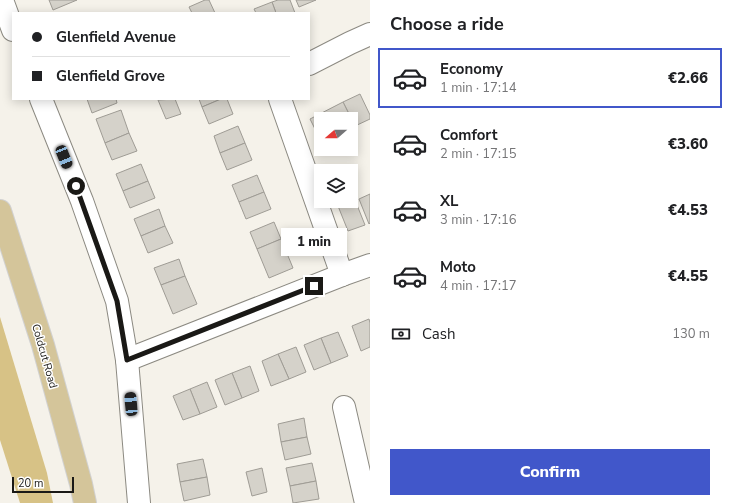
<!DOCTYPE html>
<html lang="en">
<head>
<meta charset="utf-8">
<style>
  :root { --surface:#fff; --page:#f2f2f2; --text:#202124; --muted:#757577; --line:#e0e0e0; --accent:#4157ca }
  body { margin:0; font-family:"Nunito Sans",sans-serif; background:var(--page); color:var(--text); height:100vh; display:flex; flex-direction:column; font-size:15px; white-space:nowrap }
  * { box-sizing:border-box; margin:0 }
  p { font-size:13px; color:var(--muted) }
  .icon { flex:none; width:22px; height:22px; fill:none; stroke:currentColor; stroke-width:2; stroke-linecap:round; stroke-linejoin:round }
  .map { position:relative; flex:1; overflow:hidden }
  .drawer { display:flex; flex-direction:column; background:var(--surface); width:360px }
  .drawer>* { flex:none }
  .banner { position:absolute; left:12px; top:12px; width:298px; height:88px; border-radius:0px; box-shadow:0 2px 10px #0003; display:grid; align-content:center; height:88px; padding:0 20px; background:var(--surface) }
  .needle { width:26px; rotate:250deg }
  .fabs { position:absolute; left:314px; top:112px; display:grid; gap:8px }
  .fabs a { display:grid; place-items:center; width:44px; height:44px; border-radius:0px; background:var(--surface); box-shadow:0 2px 10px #0003; font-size:20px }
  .scale { position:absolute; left:12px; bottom:10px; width:62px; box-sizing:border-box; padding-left:4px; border:2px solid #1a1916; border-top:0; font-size:11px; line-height:14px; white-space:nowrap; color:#1a1916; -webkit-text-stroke:3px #fff; paint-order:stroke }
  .end { position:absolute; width:18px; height:18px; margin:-9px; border:5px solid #1a1916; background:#fff; box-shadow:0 0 0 2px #fff }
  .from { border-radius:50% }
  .bubble { position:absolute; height:28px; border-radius:0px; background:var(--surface); box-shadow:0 2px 10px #0003; font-size:13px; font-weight:800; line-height:28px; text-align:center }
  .car { position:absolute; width:12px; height:24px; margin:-12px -6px; border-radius:5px; box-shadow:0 0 3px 1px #0007; background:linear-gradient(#222 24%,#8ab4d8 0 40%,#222 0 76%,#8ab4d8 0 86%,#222 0) }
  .banner b { display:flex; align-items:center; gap:14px; height:38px; font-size:15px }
  .banner b+b { border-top:1px solid var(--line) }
  .banner i { width:10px; height:10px; background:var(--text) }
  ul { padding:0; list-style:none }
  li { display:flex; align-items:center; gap:12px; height:60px; margin:0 8px 6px; padding:0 12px; border:2px solid transparent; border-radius:0px }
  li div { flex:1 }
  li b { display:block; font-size:15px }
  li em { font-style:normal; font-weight:800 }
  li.selected { border-color:var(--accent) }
  li>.icon { width:36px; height:36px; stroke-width:1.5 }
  h2 { padding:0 20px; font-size:18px; line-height:48px }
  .pay { display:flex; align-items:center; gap:10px; height:44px; padding:0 20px; font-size:15px }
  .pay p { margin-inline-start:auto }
  .button { display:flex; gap:8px; margin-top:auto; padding:8px 20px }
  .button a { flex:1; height:46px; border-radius:0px; background:var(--accent); color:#fff; font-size:16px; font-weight:800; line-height:46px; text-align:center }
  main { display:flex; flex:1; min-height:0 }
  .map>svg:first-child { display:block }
  .green { fill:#d7c286 }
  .building { fill:#d5d2ca; stroke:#9f9c95 }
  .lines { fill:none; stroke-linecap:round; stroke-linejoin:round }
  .minor-casing { stroke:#8c8a82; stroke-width:24 }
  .major-casing { stroke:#d1d1d0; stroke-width:24 }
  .minor { stroke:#fff; stroke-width:22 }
  .major { stroke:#d4c59a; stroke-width:22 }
  .route { stroke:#1a1916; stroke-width:5 }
  .labels { text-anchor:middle; stroke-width:3; stroke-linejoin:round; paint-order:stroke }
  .street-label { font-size:11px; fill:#1a1916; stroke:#fff }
</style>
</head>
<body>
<main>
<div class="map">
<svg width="370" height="503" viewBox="0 0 370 503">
  <rect width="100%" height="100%" fill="#f5f2ea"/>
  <path class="green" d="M0,317L47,473L53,503H20L0,440Z"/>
  <g class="building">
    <path d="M49,0H77L53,10Z"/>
    <path d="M205,0H209L215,13H192L189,7Z"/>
    <path d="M278,0H290L295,13H276L272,2Z"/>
    <path d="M296,0H316L299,7Z"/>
    <path d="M272,2L276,13H256L254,9Z"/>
    <path d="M360,94L370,115V119L355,126L343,102Z"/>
    <path d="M87,99H116L117,103L92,113Z"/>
    <path d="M175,99L181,114L166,119L158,100Z"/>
    <path d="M199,99H221L202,107Z"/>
    <path d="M221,99H227L233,114L209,124L202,107Z"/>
    <path d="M343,102L355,126L351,128V119H321V141L310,119Z"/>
    <path d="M121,110L129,133L105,143L96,119Z"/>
    <path d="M238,126L245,143L220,153L214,136Z"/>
    <path d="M129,133L137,151L112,160L105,143Z"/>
    <path d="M245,143L252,160L227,170L220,153Z"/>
    <path d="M141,164L148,181L123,191L116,174Z"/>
    <path d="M257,175L264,192L239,202L232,185Z"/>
    <path d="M148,181L155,198L130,208L123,191Z"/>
    <path d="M264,192L271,209L246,219L239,202Z"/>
    <path d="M370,194V223L369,224L359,199Z"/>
    <path d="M355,200L365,225L348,231L338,206Z"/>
    <path d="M159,209L165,226L141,236L134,219Z"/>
    <path d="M274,222L281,239L257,249L250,232Z"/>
    <path d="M165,226L173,243L148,253L141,236Z"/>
    <path d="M281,239L293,268L269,278L257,249Z"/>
    <path d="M179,259L185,276L161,285L154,268Z"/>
    <path d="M185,276L197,304L173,314L161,285Z"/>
    <path d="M369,319L370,323V347L361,351L352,326Z"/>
    <path d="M338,332L348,356L331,363L321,338Z"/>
    <path d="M321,338L331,363L314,370L304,345Z"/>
    <path d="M296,347L306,372L289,379L278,354Z"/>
    <path d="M278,354L289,379L271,386L262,361Z"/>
    <path d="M250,366L259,391L242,398L232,373Z"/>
    <path d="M232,373L242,398L225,405L215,380Z"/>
    <path d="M207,382L217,407L200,414L190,389Z"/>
    <path d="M190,389L200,414L183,420L173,396Z"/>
    <path d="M304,418L307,437L281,442L278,424Z"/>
    <path d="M307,437L311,454L285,460L281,442Z"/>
    <path d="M203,459L207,477L180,482L177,464Z"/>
    <path d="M312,463L316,481L290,486L286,468Z"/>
    <path d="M262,468L267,492L252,496L246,472Z"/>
    <path d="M207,477L210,495L184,501L180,482Z"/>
    <path d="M316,481L319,499L293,503L290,486Z"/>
  </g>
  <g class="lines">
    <g class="minor-casing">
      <g id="minor">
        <path d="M2,0L13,30"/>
        <path d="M309,64L350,43L370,34"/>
        <path d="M41,99L82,201L117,301L127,360L139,503"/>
        <path d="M280,99L342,275"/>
        <path d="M127,360L342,275L370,265"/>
        <path d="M344,407L366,503"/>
      </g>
    </g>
    <g class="major-casing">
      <path id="major" d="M0,211L43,345L81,484L85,503"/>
    </g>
    <use href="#minor" class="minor"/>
    <use href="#major" class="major"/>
  </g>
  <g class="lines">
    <path class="route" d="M76,186L117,301L127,360L314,286"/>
  </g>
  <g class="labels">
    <g class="street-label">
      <text transform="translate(45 356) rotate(74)" y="4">Coldcut Road</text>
    </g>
  </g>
</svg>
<div class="fabs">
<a><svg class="needle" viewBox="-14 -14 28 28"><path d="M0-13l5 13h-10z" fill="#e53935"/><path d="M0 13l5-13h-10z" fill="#757577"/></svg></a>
<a><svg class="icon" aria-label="layers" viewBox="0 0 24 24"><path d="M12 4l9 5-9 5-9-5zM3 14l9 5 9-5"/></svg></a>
</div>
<div class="scale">20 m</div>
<i class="end from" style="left:76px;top:186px"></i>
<i class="end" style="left:314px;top:286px"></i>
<div class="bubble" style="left:281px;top:228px;width:66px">1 min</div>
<i class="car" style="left:64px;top:157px;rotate:158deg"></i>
<i class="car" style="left:131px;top:404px;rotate:355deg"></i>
<div class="banner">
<b><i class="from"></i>Glenfield Avenue</b>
<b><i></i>Glenfield Grove</b>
</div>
</div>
<section class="drawer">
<h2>Choose a ride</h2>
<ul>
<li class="selected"><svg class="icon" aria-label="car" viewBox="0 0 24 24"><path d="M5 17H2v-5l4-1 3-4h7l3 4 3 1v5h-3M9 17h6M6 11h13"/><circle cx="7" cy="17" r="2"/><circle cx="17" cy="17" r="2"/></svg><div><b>Economy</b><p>1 min · 17:14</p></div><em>€2.66</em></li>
<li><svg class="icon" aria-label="car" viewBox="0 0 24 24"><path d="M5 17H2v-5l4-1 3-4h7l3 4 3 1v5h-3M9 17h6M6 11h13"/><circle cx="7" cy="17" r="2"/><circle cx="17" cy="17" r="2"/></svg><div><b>Comfort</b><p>2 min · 17:15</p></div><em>€3.60</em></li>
<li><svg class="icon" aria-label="car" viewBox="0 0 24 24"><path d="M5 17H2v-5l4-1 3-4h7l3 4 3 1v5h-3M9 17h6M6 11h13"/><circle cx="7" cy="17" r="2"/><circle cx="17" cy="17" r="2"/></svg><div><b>XL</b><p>3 min · 17:16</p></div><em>€4.53</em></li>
<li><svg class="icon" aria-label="car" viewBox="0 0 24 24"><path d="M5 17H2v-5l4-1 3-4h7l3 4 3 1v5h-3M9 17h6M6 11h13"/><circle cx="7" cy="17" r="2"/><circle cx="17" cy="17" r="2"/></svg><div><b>Moto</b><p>4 min · 17:17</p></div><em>€4.55</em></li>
</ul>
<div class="pay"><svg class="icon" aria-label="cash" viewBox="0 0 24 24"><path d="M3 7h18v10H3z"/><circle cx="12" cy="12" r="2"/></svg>Cash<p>130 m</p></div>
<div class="button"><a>Confirm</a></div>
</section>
</main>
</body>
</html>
